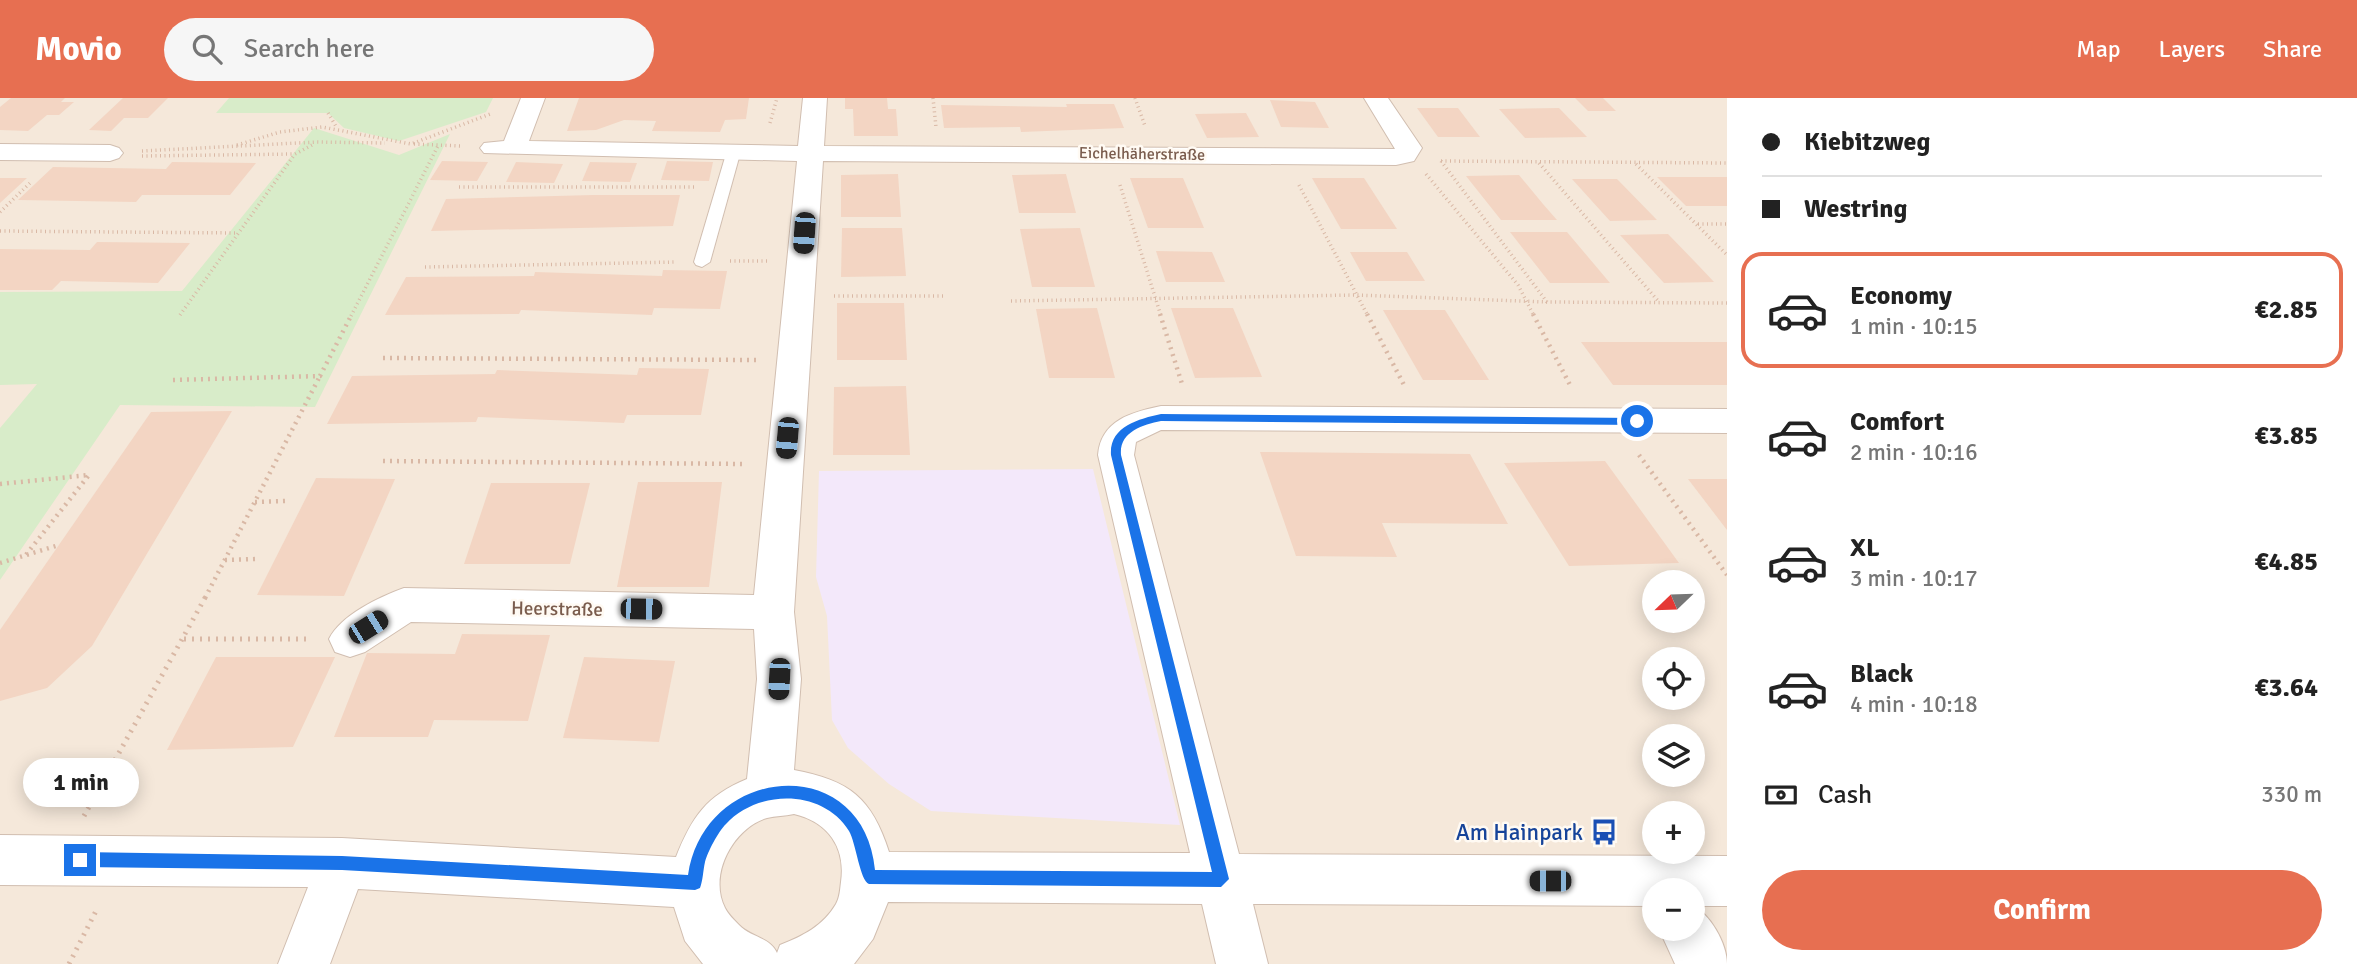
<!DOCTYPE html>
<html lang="en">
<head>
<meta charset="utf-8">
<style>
  :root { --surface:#fff; --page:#f6f6f6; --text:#222; --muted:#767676; --line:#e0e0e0; --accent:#e76f51 }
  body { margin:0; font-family:Signika,sans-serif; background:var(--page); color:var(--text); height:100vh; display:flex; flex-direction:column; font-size:26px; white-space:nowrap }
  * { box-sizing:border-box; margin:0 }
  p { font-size:23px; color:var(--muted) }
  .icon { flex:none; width:38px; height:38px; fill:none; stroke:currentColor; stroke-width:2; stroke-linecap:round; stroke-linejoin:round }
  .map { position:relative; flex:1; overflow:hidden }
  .side { display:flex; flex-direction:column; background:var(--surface); width:630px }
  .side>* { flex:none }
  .guide { display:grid; align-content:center; height:154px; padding:0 35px; background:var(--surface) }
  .needle { width:46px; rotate:247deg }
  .buttons { position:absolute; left:1642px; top:472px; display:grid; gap:14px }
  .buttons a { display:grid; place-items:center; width:63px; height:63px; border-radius:50%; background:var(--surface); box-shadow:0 4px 18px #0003; font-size:35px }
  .end { position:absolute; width:32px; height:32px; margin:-16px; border:9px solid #1a73e8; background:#fff; box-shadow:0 0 0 4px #fff }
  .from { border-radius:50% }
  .bubble { position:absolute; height:49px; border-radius:24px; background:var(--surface); box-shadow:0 4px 18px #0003; font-size:23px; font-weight:700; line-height:49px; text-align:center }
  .car { position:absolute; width:21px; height:42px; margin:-21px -10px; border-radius:9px; box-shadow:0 0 5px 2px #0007; background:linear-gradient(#222 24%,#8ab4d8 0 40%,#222 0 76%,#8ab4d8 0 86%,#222 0) }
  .guide b { display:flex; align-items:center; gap:24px; height:66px; font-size:26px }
  .guide b+b { border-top:2px solid var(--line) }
  .guide i { width:18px; height:18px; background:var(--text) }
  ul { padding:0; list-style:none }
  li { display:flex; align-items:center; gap:21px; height:116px; margin:0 14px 10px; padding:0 21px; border:4px solid transparent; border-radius:21px }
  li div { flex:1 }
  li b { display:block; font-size:26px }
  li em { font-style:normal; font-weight:700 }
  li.current { border-color:var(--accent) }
  li>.icon { width:63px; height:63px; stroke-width:1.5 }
  .pay { display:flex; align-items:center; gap:18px; height:77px; padding:0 35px; font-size:26px }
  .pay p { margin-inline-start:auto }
  .cta { display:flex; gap:14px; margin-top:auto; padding:14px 35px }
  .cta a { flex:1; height:80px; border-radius:42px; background:var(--accent); color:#fff; font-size:28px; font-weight:700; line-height:80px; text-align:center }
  header { display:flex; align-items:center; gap:42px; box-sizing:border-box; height:98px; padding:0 35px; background:var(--accent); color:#fff }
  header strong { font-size:33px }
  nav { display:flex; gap:38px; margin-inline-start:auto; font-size:24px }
  .search { width:490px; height:63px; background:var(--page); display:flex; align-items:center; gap:18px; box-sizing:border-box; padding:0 24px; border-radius:38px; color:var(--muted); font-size:26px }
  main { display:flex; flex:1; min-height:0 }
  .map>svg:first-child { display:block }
  .residential { fill:#f5e8da; fill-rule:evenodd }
  .education { fill:#f3e8fa }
  .green { fill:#d8ecc9 }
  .building { fill:#f3d5c3 }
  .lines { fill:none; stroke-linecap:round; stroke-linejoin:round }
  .lane-casing { stroke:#d1beb0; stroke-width:2 }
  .street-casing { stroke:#d1beb0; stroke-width:2 }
  .path-far2 { stroke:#d9b8a5; stroke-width:3.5; stroke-dasharray:1 3.5; stroke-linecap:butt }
  .path-far1 { stroke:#d9b8a5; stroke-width:4.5; stroke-dasharray:2 5; stroke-linecap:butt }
  .path { stroke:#d9b8a5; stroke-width:5; stroke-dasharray:2 6; stroke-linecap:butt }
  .lane { fill:#fff; fill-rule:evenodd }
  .street { fill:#fff; fill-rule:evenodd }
  .route { fill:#1a73e8 }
  .labels { text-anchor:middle; stroke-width:5; stroke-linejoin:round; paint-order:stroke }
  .far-street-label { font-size:16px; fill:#7a5c4d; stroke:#fffaf3 }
  .street-label { font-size:19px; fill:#7a5c4d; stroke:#fffaf3 }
  .near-transit-label { font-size:23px; fill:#164399; stroke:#fffaf3; text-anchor:end }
</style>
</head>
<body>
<header>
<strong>Movio</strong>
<div class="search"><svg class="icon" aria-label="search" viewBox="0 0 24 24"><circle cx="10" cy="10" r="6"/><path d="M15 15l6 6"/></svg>Search here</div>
<nav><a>Map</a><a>Layers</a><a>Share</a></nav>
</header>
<main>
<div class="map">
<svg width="1727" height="866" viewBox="0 0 1727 866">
  <rect width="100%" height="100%" fill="#fdf6ec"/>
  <path class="residential" d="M0,0H1727V866H0ZM1654,485H1692V523H1654ZM1654,562H1692V600H1654ZM1654,639H1692V677H1654ZM1654,716H1692V754H1654ZM1654,793H1692V831H1654Z"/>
  <path class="education" d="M1093,371L1180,727L931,713L889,686L848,650L832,622L827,518L816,479L819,373Z"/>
  <g class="green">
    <path d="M229,0H493L486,14L399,43L344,30L328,15H216Z"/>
    <path d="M314,30L399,57L450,36L315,309L120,307L0,482V330L37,286L0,287V194L182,193Z"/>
  </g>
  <g class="building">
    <path d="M11,0H65L61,4H74L59,17H47L28,33L0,32V9Z"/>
    <path d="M123,0H168L148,20H124L111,33L89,32Z"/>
    <path d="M579,0H749L746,21L725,22L720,34L652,33L656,23L624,22L596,32L567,33Z"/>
    <path d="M845,0H887L888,11H896L898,38H854L853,11H845Z"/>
    <path d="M1575,0H1603L1616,13H1588Z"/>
    <path d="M1270,2L1315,4L1329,30L1281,29Z"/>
    <path d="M1066,6H1114L1124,30L1021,34L1020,29L944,30L941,7L1067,9Z"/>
    <path d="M1417,10H1458L1480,39H1438Z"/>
    <path d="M1559,10L1587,39L1525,40L1499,11Z"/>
    <path d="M1246,15L1259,39L1207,40L1195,16Z"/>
    <path d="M442,63L488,64L477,83L430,82Z"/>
    <path d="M667,63L713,64L709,83L661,82Z"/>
    <path d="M172,64L256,65L230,97H142L136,104L18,102L53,69L166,71Z"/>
    <path d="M516,64L563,66L554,85L506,84Z"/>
    <path d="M590,64L637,65L630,84L582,83Z"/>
    <path d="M898,76L901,119H841V77Z"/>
    <path d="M1066,76L1076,115H1019L1012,77Z"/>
    <path d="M1519,77L1543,106L1557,122H1501L1466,78Z"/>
    <path d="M1657,79H1727V108H1686Z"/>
    <path d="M0,80H27L0,105Z"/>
    <path d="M1130,80H1183L1204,130H1148Z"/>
    <path d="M1312,80H1364L1397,131H1341Z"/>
    <path d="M1572,81H1617L1657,122L1610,123Z"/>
    <path d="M593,97H680L673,128L431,133L446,101Z"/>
    <path d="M842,130H902L906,178L841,179Z"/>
    <path d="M1080,130L1095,189H1032L1020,131Z"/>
    <path d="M1510,134H1567L1610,185H1550Z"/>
    <path d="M1668,136L1698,167L1714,184L1664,185L1620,137Z"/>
    <path d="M97,144L190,145L158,185L61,183L52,192H0V151L90,152Z"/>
    <path d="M1156,153L1212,154L1225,184H1166Z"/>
    <path d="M1350,154H1407L1425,183H1366Z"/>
    <path d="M663,172L727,173L720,211L654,210L652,217L521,212L519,216L385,217L406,179L534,178L535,174L662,178Z"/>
    <path d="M837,205H904L907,262H837Z"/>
    <path d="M1097,210L1115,280H1049L1036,211Z"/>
    <path d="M1171,210H1233L1262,279L1195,280Z"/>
    <path d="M1383,212H1445L1489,282H1423Z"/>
    <path d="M1581,244H1727V287H1613Z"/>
    <path d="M639,270L709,271L701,317H627L624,325L478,319L476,324L327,326L352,278L495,276L497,272L637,277Z"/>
    <path d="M906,288L910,357H833L834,289Z"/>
    <path d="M232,313L92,548L47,590L0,603V532L151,314Z"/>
    <path d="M1260,354L1470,356L1508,426L1382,425L1397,459L1296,458Z"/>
    <path d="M1605,363L1679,465L1569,468L1504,365Z"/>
    <path d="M316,380L395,381L344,498L257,497Z"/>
    <path d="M1688,381H1727V432Z"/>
    <path d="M638,384H722L709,489H617Z"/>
    <path d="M491,385H590L570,466H464Z"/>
    <path d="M462,536L550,537L528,623L434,622L428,639H334L367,555L455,556Z"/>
    <path d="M216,559H335L293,649L167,652Z"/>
    <path d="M584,559L675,563L659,644L563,640Z"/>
  </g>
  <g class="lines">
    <g class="lane-casing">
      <path id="lane" d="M733,52L740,56L710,164L702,169L696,167L694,164L726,56Z"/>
    </g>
    <g class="street-casing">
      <g id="street">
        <path d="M521,0H545L529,43L798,48L803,0H827L824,48L1395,51L1364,0H1388L1422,50L1414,63L1396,67L823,63L794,514L801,581L794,672C849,682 872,700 889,754L1190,755L1098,357C1101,322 1132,314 1161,308L1727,311V335L1161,332L1136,344L1134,357L1239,756L1727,758V808H1692V793H1654V808L1253,806L1268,866H1216L1202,806L888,804L873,841L854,866H703L685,843L674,809L358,791L330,866H278L308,789L0,787V737L342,740L676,759C692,719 706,698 747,681L757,581L754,531L411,524L365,554L350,559L335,554L329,541C341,517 379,499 404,490L754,497L797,63L484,55L480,50L484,45L504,43ZM794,716C828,724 846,749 841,784C840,791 840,799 836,806C823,828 803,838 780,847L777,855C770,839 750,839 739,827C734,822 728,816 725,810C708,777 733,730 767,720C775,718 785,718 794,716Z"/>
        <path d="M0,46L110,47L119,50L123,55L119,60L110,63L0,62Z"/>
        <path d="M1692,808C1710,815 1727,846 1727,866H1675L1659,831H1692Z"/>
      </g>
    </g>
    <g class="path-far2">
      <path d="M933,0L936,29"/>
      <path d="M1135,0L1145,28"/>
      <path d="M328,15L337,30"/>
      <path d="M770,25L777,0"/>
      <path d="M414,46L461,48"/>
      <path d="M237,47L280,34L322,29L411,46L493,15"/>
      <path d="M142,53L317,44L385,45"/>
      <path d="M142,58L294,56"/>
      <path d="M1441,63L1547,204L1727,205"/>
      <path d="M1441,63L1727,65"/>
      <path d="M1539,65L1659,204"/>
      <path d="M1636,66L1727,157"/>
      <path d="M1426,76L1518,187L1534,218"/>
      <path d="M1120,87L1161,218"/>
      <path d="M1299,87L1368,218"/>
      <path d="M459,89H696"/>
      <path d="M0,114L30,85"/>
      <path d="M1698,126H1727"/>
      <path d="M0,133L238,135"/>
      <path d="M730,163H767"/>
      <path d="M425,169L676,164"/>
      <path d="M834,198H944"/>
      <path d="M1011,203L1356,197L1547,204"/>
      <path d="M180,217L295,56L314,46"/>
      <path d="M351,218L438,48"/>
    </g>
    <g class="path-far1">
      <path d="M1160,216L1182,286"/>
      <path d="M1367,216L1404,287"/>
      <path d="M1533,216L1570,287"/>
      <path d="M383,260L756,262"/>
      <path d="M173,282L320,278L352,216"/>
      <path d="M1639,357L1727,477"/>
      <path d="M383,363L746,366"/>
      <path d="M0,386L89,377L25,458"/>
      <path d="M255,404L286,403"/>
      <path d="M225,462L257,461"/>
      <path d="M0,465L59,447"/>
      <path d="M205,500L320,278"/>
    </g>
    <g class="path">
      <path d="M184,541H312"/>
      <path d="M84,718L206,498"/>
      <path d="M69,866L98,809"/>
    </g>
    <use href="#lane" class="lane"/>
    <use href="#street" class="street"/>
  </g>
  <path class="route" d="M1161,316L1637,320L1642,323L1637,327L1161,323C1142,327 1119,334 1121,357L1229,781L1221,789L869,786C860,783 856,745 849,733C823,691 758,691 726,726C718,734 708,753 705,764C703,773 703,782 700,790L695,792L342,772L80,769L73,762L80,754L342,758L688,777C705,665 864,653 875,772L1212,774L1111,357C1109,329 1138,321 1161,316Z"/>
  <defs>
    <g id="bus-bare" transform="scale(2.1)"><path d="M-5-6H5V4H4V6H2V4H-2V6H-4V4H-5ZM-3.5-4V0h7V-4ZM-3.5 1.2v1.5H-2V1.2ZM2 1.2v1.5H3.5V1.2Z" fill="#1a4fb4" stroke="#fffaf3" stroke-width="2.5" paint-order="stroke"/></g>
  </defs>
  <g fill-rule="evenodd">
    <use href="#bus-bare" x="1604" y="734"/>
  </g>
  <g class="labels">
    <g class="far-street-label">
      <text transform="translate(1142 55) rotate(1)" y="6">Eichelhäherstraße</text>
    </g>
    <g class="street-label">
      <text transform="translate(557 510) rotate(1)" y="7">Heerstraße</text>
    </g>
    <g class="near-transit-label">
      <text x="1583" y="742">Am Hainpark</text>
    </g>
  </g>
</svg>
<div class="buttons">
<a><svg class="needle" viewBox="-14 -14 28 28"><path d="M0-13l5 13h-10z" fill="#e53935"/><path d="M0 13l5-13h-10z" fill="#767676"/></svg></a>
<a><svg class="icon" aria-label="locate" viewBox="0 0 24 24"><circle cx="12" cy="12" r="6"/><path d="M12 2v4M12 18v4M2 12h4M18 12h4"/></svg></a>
<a><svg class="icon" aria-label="layers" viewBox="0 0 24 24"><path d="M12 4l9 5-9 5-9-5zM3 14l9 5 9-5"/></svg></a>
<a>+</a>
<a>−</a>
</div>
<i class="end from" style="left:1637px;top:323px"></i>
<i class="end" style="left:80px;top:762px"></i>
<div class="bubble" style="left:23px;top:660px;width:116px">1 min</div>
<i class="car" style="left:804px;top:135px;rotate:184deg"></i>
<i class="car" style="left:787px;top:340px;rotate:185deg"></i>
<i class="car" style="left:641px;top:511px;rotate:91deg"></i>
<i class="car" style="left:368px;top:529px;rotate:58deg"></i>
<i class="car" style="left:779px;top:581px;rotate:183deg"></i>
<i class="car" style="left:1550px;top:783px;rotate:270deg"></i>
</div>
<section class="side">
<div class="guide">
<b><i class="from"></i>Kiebitzweg</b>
<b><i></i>Westring</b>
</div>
<ul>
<li class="current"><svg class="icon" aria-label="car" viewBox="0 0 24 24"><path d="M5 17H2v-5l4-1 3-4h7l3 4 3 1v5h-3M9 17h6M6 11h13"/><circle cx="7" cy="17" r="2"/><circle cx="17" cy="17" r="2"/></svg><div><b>Economy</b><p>1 min · 10:15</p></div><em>€2.85</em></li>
<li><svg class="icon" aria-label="car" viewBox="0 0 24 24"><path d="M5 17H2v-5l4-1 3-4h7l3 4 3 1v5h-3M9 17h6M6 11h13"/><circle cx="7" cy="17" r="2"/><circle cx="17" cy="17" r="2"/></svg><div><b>Comfort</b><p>2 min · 10:16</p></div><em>€3.85</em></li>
<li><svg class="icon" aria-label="car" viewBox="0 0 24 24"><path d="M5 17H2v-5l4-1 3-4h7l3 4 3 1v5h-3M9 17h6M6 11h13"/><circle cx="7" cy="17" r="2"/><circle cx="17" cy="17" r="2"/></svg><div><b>XL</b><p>3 min · 10:17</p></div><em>€4.85</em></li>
<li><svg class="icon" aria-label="car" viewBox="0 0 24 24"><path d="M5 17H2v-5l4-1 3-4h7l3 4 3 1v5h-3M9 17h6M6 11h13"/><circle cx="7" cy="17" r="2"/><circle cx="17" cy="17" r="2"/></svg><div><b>Black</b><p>4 min · 10:18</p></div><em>€3.64</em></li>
</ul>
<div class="pay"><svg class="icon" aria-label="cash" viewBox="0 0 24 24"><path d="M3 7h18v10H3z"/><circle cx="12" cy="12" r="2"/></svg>Cash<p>330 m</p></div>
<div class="cta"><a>Confirm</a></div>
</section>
</main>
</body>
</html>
